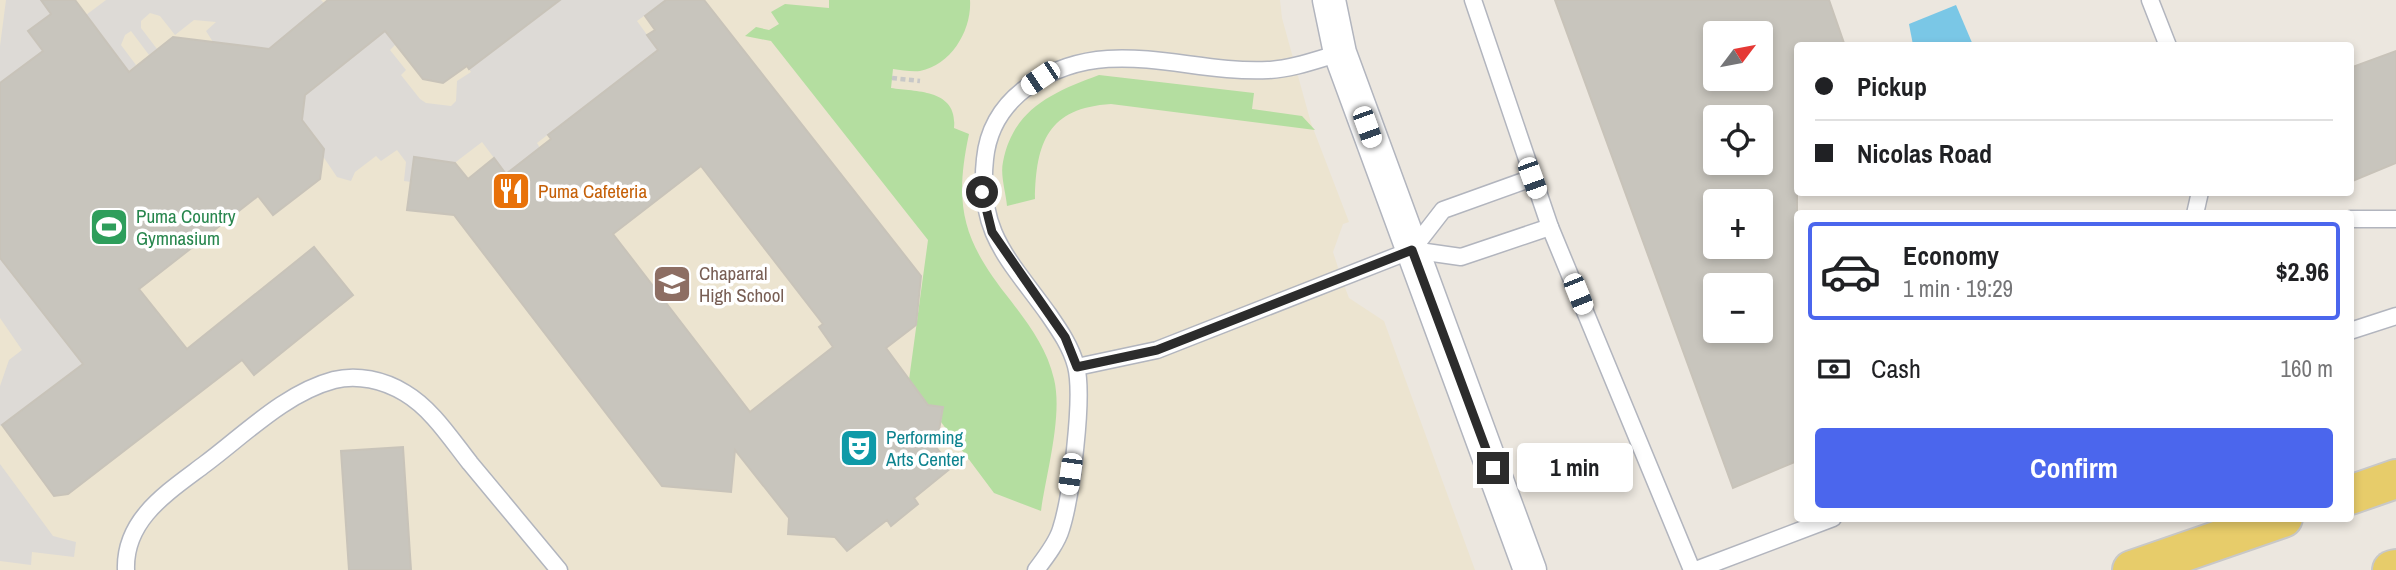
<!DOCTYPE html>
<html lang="en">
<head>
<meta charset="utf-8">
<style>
  :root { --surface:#fff; --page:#f6f6f6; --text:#202124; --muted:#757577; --line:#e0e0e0; --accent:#4b66ed }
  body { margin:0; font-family:"Archivo Narrow",sans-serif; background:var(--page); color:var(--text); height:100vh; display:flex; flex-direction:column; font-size:26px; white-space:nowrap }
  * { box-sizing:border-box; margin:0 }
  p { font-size:23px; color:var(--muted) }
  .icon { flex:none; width:38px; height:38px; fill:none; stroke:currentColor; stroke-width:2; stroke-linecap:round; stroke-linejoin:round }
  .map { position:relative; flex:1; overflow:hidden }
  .drawer { position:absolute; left:1794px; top:210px; width:560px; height:312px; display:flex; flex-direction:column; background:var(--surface); border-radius:7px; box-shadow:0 4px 10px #0003 }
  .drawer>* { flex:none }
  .top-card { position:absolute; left:1794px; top:42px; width:560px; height:154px; border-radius:7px; box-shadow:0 4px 10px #0003; display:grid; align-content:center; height:154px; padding:0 21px; background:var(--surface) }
  .needle { width:46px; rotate:58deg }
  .controls { position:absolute; left:1703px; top:21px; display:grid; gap:14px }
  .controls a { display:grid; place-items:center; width:70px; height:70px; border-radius:7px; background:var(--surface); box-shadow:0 4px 10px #0003; font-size:35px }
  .end { position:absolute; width:32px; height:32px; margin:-16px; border:9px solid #2c2c2c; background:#fff; box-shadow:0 0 0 4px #fff }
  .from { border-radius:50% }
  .bubble { position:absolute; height:49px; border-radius:7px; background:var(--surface); box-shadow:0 4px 10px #0003; font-size:23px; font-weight:700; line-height:49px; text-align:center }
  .car { position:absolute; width:21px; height:42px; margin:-21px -10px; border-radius:9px; box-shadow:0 0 5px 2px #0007; background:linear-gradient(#fff 24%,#345 0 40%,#fff 0 76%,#345 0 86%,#fff 0) }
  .top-card b { display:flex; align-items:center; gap:24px; height:66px; font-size:26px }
  .top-card b+b { border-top:2px solid var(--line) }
  .top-card i { width:18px; height:18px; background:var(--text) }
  ul { padding:12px 0 0; list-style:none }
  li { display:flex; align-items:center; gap:21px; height:98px; margin:0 14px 10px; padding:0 7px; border:4px solid transparent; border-radius:7px }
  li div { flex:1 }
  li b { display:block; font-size:26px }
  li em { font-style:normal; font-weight:700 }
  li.active { border-color:var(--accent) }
  li>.icon { width:63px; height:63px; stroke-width:1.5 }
  .pay { display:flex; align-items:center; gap:18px; height:77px; padding:0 21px; font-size:26px }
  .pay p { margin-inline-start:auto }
  .action { display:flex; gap:14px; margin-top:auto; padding:14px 21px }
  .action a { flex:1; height:80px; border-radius:7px; background:var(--accent); color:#fff; font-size:28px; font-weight:700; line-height:80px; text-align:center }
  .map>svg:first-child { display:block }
  .education { fill:#ece4d0 }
  .green { fill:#b4dea0 }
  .plaza { fill:#dddad6 }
  .water { fill:#7ac7e6 }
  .building { fill:#c8c5bd; stroke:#c8c3b9; stroke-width:2; fill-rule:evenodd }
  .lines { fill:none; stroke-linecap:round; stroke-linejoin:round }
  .service-casing { stroke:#b2b5be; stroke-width:19 }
  .minor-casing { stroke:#b2b5be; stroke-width:35 }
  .primary-casing { stroke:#c8c8c8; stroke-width:42 }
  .path { stroke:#c8c8c8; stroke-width:4.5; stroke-dasharray:5 3.5; stroke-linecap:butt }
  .service { stroke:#fff; stroke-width:16 }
  .minor { stroke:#fff; stroke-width:32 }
  .primary { stroke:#e7cc6a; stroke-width:38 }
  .route { stroke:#2c2c2c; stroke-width:9 }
  .labels { text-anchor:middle; stroke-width:7; stroke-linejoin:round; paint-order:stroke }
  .food-label { font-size:19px; fill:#c56008; stroke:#fff; text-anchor:start }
  .leisure-label { font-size:19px; fill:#27864d; stroke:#fff; text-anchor:start }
  .education-label { font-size:19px; fill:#785e54; stroke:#fff; text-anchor:start }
  .culture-label { font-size:19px; fill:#0d838f; stroke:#fff; text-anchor:start }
</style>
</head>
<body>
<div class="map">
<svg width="2396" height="570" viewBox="0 0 2396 570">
  <rect width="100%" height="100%" fill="#ece7df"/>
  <path class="education" d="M0,0H1280L1282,18L1311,123L1349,222L1343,224L1333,252L1341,277L1349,298L1384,321L1475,570H0Z"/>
  <g class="green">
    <path d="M829,0H970C972,29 952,65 920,71C912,72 901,70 893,69L891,88C917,92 958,89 954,128L969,134C953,209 964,242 1011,301C1030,326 1047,349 1054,379C1063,416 1046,474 1041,511L994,493L941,422L943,407L928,405L909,380L928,240L771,41L745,36L756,27L769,30L779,24L771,12L785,4L829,8Z"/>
    <path d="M1099,75L1254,93L1252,109L1302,116L1315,130L1111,104C1048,108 1036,142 1035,199L1007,206C1006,193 1000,175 1003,162C1013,109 1053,92 1099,75Z"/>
  </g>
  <g class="plaza">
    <path d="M6,0H41L51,14L28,31L43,51L0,83V46Z"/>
    <path d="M106,0H321L324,3L269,49L213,42L206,31L216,22L194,20L175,35L160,16L150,13L141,21V28L157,49L149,55L131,31L125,35L121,45L136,65L108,87L0,85L115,53L86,15Z"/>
    <path d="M561,0H666L637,21L658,50L537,143L540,148L506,174L482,142L444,171L411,182L404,181L406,162L397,150L381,161L376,156L355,172L351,181L337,177L320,152L324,149L313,133L300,142L305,95L385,30L396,44L390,50L406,70L401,75L420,99L426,103L451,106L456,101L457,81L471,72L469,69Z"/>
    <path d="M0,258L85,367L0,426V386L9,360L22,350L0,318Z"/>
    <path d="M0,464L53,536L76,542L74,557L32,552L31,565L0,561Z"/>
  </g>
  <path class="water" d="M1956,5L1973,45H1913L1909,24Z"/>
  <g class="building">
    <path d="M41,0H75L129,72L173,37L269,49L328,0H560L469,69L467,66L443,83L423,79L385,31L305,95L302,120L324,149L320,179L273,215L258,196L139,289L187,349L314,247L353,295L254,375L242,360L68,494L54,496L2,425L83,364L0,258V83L43,51L28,31L51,14Z"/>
    <path d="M666,0H704L921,276L916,325L886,348L928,405L943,407L936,447L952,467L914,498L918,504L891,526L887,520L847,551L835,537L788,534L789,518L735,450L731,492L662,486L454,215L407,210L414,157L455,163L468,179L494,158L506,174L551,139L548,135L658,50L647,35L655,30L645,16ZM701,166L823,324L819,327L833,347L750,412L613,234Z"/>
    <path d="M1555,0H1829L1845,46H1797V461L1733,488ZM1715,33H1760V79H1715ZM1715,117H1760V163H1715ZM1715,201H1760V247H1715ZM1715,285H1760V331H1715Z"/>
    <path d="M2396,51V163L2350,182V68Z"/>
    <path d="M403,447L411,570H349L341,451Z"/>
  </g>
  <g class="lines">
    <g class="service-casing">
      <g id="service">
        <path d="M1473,0L1550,227L1692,570"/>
        <path d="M2150,0L2168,46"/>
        <path d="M2195,214L2200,192"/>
        <path d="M2350,219H2396"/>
        <path d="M1412,250L1443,210L1532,178"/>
        <path d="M2350,331L2396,316"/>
        <path d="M1077,367L1157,350L1412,250L1461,257L1550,227"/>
        <path d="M126,570C124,519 168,492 205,464C244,435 285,393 334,380C357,374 384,380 405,393C432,409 451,439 470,463C500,499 529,534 559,570"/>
        <path d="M1036,570C1045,558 1057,543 1061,529C1071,498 1084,397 1076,366C1071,347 1060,331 1049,315C1009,259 977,233 985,159C988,128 1004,103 1030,85C1107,33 1185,74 1268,70C1292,69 1316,60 1340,53"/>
        <path d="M1696,570L1833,518"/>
      </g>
    </g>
    <g class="minor-casing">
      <path id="minor" d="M1329,0L1340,53L1530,570"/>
    </g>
    <g class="primary-casing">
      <g id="primary">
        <path d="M2350,495L2396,479"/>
        <path d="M2132,570L2283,518"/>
        <path d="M2392,570L2396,569"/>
      </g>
    </g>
    <path class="path" d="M892,78L920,81"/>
    <use href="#service" class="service"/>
    <use href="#minor" class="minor"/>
    <use href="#primary" class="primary"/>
  </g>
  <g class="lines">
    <path class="route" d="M982,192L992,232L1065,337L1077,367L1157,350L1412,250L1493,468"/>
  </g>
  <defs>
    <g id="restaurant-square" transform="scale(2.0125)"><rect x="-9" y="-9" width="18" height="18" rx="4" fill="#e8710a" stroke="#fff"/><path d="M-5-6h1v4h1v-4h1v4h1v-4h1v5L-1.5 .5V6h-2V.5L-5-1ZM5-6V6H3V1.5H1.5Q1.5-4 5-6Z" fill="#fff"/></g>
    <g id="stadium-square" transform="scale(2.0125)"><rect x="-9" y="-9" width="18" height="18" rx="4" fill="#2e9e5b" stroke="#fff"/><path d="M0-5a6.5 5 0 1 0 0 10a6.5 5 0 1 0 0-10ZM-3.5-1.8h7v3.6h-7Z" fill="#fff"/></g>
    <g id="school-square" transform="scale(2.0125)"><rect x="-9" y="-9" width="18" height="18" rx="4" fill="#8d6e63" stroke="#fff"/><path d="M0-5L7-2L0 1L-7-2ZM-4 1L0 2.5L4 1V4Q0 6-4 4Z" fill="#fff"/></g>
    <g id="theatre-square" transform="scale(2.0125)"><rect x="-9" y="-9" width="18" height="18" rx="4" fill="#0f9aa8" stroke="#fff"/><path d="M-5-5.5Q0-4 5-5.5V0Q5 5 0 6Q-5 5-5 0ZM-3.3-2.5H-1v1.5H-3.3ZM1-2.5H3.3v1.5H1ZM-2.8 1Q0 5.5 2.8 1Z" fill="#fff"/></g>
  </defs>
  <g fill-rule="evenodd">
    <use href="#restaurant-square" x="511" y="191"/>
    <use href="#stadium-square" x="109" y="227"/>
    <use href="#school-square" x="672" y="284"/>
    <use href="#theatre-square" x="859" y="448"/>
  </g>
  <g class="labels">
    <g class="food-label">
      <text x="538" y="198">Puma Cafeteria</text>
    </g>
    <g class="leisure-label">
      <text x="136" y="223">Puma Country<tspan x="136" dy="22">Gymnasium</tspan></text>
    </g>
    <g class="education-label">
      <text x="699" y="280">Chaparral<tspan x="699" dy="22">High School</tspan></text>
    </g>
    <g class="culture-label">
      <text x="886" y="444">Performing<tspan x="886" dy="22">Arts Center</tspan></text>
    </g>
  </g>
</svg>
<div class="controls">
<a><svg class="needle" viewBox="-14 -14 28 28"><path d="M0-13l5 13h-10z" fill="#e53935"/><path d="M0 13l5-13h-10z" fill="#757577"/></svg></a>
<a><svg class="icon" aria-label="locate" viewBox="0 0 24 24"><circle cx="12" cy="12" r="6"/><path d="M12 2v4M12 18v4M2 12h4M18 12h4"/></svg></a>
<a>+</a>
<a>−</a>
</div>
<i class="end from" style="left:982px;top:192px"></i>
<i class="end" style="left:1493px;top:468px"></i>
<div class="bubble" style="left:1517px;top:443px;width:116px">1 min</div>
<i class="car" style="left:1040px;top:78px;rotate:236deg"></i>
<i class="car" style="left:1367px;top:127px;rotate:160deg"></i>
<i class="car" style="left:1532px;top:178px;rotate:160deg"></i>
<i class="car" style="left:1578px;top:294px;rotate:158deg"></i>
<i class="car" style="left:1070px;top:474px;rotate:188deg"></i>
<div class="top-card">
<b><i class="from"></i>Pickup</b>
<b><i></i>Nicolas Road</b>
</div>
<section class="drawer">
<ul>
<li class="active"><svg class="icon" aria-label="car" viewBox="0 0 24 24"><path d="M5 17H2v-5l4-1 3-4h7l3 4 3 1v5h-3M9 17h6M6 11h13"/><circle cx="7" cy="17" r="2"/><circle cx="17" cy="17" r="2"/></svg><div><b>Economy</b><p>1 min · 19:29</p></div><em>$2.96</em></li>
</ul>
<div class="pay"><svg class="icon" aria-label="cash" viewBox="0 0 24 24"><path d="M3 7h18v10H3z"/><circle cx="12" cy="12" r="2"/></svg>Cash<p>160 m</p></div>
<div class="action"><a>Confirm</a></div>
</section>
</div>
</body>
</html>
